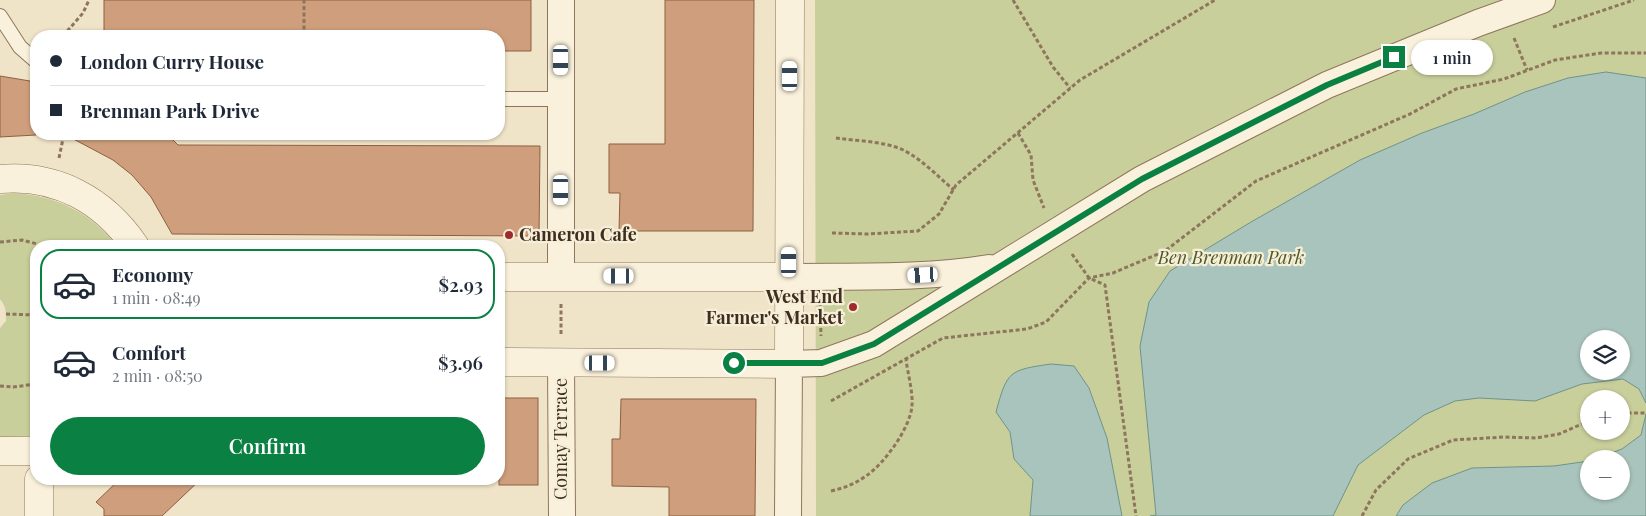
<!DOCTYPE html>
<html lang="en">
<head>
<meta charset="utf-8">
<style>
  :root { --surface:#fff; --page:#f2f2f3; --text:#1f2937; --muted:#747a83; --line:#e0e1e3; --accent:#0b8043 }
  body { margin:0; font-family:"Playfair Display",serif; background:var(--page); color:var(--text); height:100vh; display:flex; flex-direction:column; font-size:19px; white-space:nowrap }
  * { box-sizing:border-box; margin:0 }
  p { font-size:16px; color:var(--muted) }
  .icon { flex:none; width:28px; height:28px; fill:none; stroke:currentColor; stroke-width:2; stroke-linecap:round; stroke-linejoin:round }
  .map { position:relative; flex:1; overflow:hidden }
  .side { position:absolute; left:30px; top:240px; width:475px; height:245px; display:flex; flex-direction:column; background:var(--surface); border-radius:20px; box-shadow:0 1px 4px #0004 }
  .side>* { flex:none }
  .banner { position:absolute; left:30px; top:30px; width:475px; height:110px; border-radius:20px; box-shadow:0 1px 4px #0004; display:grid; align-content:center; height:110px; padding:0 20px; background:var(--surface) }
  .fabs { position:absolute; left:1580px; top:330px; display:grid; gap:10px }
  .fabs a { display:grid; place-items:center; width:50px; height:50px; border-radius:50%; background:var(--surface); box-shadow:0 1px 4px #0004; font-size:25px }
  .end { position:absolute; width:22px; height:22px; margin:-11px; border:6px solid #0b8043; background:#fff; box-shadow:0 0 0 2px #fff }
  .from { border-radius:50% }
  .bubble { position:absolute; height:35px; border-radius:18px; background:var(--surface); box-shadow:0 1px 4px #0004; font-size:16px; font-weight:600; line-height:35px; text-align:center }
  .car { position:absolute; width:15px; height:30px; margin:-15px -8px; border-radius:6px; box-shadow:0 0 4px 1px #0007; background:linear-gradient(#fff 24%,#345 0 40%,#fff 0 76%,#345 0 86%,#fff 0) }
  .banner b { display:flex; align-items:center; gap:18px; height:48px; font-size:19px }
  .banner b+b { border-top:1px solid var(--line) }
  .banner i { width:12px; height:12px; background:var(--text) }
  ul { padding:9px 0 0; list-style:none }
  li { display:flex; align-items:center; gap:15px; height:70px; margin:0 10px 8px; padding:0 10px; border:2px solid transparent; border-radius:20px }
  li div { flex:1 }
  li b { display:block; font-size:19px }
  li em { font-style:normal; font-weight:600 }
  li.selected { border-color:var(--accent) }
  li>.icon { width:45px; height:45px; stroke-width:1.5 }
  .action { display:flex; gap:10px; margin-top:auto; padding:10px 20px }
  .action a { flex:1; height:58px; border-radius:30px; background:var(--accent); color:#fff; font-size:20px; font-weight:600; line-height:58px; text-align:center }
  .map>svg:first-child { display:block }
  .green { fill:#c9cf9b; fill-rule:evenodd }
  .water { fill:#a9c4bc; stroke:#6f938a; fill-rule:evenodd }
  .building { fill:#cf9f7d; stroke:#8d5f41 }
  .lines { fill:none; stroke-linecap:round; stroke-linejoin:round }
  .service-casing { stroke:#8d765c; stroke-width:16 }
  .minor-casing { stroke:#8d765c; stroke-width:28 }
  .tertiary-casing { stroke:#8d765c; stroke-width:29 }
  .path { stroke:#8d765c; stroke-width:3; stroke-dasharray:4 2.5; stroke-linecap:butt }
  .service { stroke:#faf1dc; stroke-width:14 }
  .minor { stroke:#faf1dc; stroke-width:26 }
  .tertiary { stroke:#faf1dc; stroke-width:28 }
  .route { stroke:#0b8043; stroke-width:6 }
  .poi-dot { fill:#9e2a2b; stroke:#f7eed8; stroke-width:2 }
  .labels { text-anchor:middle; stroke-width:4.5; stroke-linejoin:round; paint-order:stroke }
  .poi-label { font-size:18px; font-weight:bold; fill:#3d2e20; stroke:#f7eed8; text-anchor:start }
  .park-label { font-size:18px; font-style:italic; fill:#4d5a26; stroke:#f7eed8 }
  .street-label { font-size:18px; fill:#3d2e20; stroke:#f7eed8 }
</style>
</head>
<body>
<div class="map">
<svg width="1646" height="516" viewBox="0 0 1646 516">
  <rect width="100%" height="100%" fill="#f0e4c8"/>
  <g class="green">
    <path d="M815,0H1646V516H816ZM1589,339H1621V371H1589ZM1589,399H1621V431H1589ZM1589,459H1621V491H1589Z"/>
    <path d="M14,193C57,196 90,212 117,246H36V436L0,437V328L6,321C6,311 6,307 0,299V195Z"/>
  </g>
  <g class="water">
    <path d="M1606,72L1646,78V403L1639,389L1623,379L1582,384L1535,401L1479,398L1455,401L1424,415L1358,465L1333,516H1150L1156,515L1140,346L1149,302L1170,271L1251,222L1360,160L1422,133L1474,114L1525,92L1568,78ZM1589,339H1621V371H1589Z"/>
    <path d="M1051,364L1074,366L1089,388L1107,438L1122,516H1030L1033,480L1014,459L1010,432L996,412C1007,371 1009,370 1051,364Z"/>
    <path d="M1646,414V516H1396L1403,505L1432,483L1472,468L1554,466L1589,461V491H1621V459H1595L1622,449L1641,435Z"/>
  </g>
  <g class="building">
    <path d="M104,0H531V51H499V36H104Z"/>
    <path d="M665,0H754L753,231H619L620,193H609V144H665Z"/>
    <path d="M0,76L36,82V135L0,137Z"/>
    <path d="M64,134H167L178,145L540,146L539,236L172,234L151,197L132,175L113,160Z"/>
    <rect x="499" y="398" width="39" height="87"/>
    <path d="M621,399H756L755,516H669V487L612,486V439H620Z"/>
    <path d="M120,479H201L162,516H104V509L96,502Z"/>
  </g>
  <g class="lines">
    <g class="service-casing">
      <g id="service">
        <path d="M0,16L20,47L36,61"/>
        <path d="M499,99H561"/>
      </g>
    </g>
    <g class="minor-casing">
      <g id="minor">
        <path d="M561,0V276"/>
        <path d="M789,277C855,276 923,279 989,268"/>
        <path d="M561,362L562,516"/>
        <path d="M788,516L789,364L821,363L874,344L1142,179L1327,85L1478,23L1542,0"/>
      </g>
    </g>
    <g class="tertiary-casing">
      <g id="tertiary">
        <path d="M0,179C56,174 104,200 135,246"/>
        <path d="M499,277H789"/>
        <path d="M499,362L789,364L790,0"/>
        <path d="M0,451H36"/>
        <path d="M39,516V479"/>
      </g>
    </g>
    <g class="path">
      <path d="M1013,0L1053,67L1070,88"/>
      <path d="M1553,27L1634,0"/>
      <path d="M63,36L83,13L89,0"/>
      <path d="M304,36V0"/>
      <path d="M1514,38L1527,70"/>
      <path d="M1018,133L1031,155L1033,180L1044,208"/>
      <path d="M836,138C857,141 881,141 901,149C921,158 937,176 954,190"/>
      <path d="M59,158L64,134"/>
      <path d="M832,233L867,234L918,231L939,214L956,185L1080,80L1215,0"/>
      <path d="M0,242L22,240L45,246"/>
      <path d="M1072,254L1089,278L1105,285L1136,516"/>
      <path d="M820,302L821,336"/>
      <path d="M561,304V336"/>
      <path d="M6,314L36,315"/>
      <path d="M0,386L13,387L36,384"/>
      <path d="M831,401L943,338L1027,329L1046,322L1089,278L1113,273L1165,251L1256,181L1410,114L1456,89L1504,79L1555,60L1601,53H1646"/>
      <path d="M1621,413H1646"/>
      <path d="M831,491C844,488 855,484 866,476C885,463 910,428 912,406C913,392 908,374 906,360"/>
      <path d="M1362,516L1376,490L1408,459L1453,440L1503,437L1536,438L1559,434L1589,421"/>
    </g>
    <use href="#service" class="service"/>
    <use href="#minor" class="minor"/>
    <use href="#tertiary" class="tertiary"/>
  </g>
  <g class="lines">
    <path class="route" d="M734,363H822L874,344L1142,179L1327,85L1394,57"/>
  </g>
  <g class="poi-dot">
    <circle cx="509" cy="235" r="5"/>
    <circle cx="853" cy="307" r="5"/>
  </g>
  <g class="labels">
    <g class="poi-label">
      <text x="519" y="241">Cameron Cafe</text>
      <text x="843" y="303" text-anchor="end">West End<tspan x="843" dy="21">Farmer's Market</tspan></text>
    </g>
    <g class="park-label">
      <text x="1231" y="264">Ben Brenman Park</text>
    </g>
    <g class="street-label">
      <text transform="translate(561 439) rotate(-90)" y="6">Comay Terrace</text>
    </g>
  </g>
</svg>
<div class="fabs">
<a><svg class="icon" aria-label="layers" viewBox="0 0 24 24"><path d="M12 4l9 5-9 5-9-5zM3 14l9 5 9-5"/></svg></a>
<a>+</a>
<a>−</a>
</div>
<i class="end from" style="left:734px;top:363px"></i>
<i class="end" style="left:1394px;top:57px"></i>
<div class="bubble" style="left:1411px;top:40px;width:82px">1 min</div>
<i class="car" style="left:561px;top:60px;rotate:180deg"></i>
<i class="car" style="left:790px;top:76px;rotate:0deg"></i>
<i class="car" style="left:561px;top:190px;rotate:180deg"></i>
<i class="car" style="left:789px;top:262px;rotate:0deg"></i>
<i class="car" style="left:923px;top:275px;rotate:267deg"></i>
<i class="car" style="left:619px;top:276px;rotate:270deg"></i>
<i class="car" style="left:600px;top:363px;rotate:90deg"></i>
<div class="banner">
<b><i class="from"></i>London Curry House</b>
<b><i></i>Brenman Park Drive</b>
</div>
<section class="side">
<ul>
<li class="selected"><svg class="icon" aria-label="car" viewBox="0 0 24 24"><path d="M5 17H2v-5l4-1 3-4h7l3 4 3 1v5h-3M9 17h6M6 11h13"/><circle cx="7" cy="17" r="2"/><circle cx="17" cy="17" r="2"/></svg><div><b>Economy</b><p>1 min · 08:49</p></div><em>$2.93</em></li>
<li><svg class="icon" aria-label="car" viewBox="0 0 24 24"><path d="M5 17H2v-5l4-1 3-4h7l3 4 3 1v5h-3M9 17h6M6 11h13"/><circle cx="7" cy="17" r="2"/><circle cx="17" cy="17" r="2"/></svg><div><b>Comfort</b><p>2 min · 08:50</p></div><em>$3.96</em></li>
</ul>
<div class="action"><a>Confirm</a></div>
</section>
</div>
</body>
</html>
